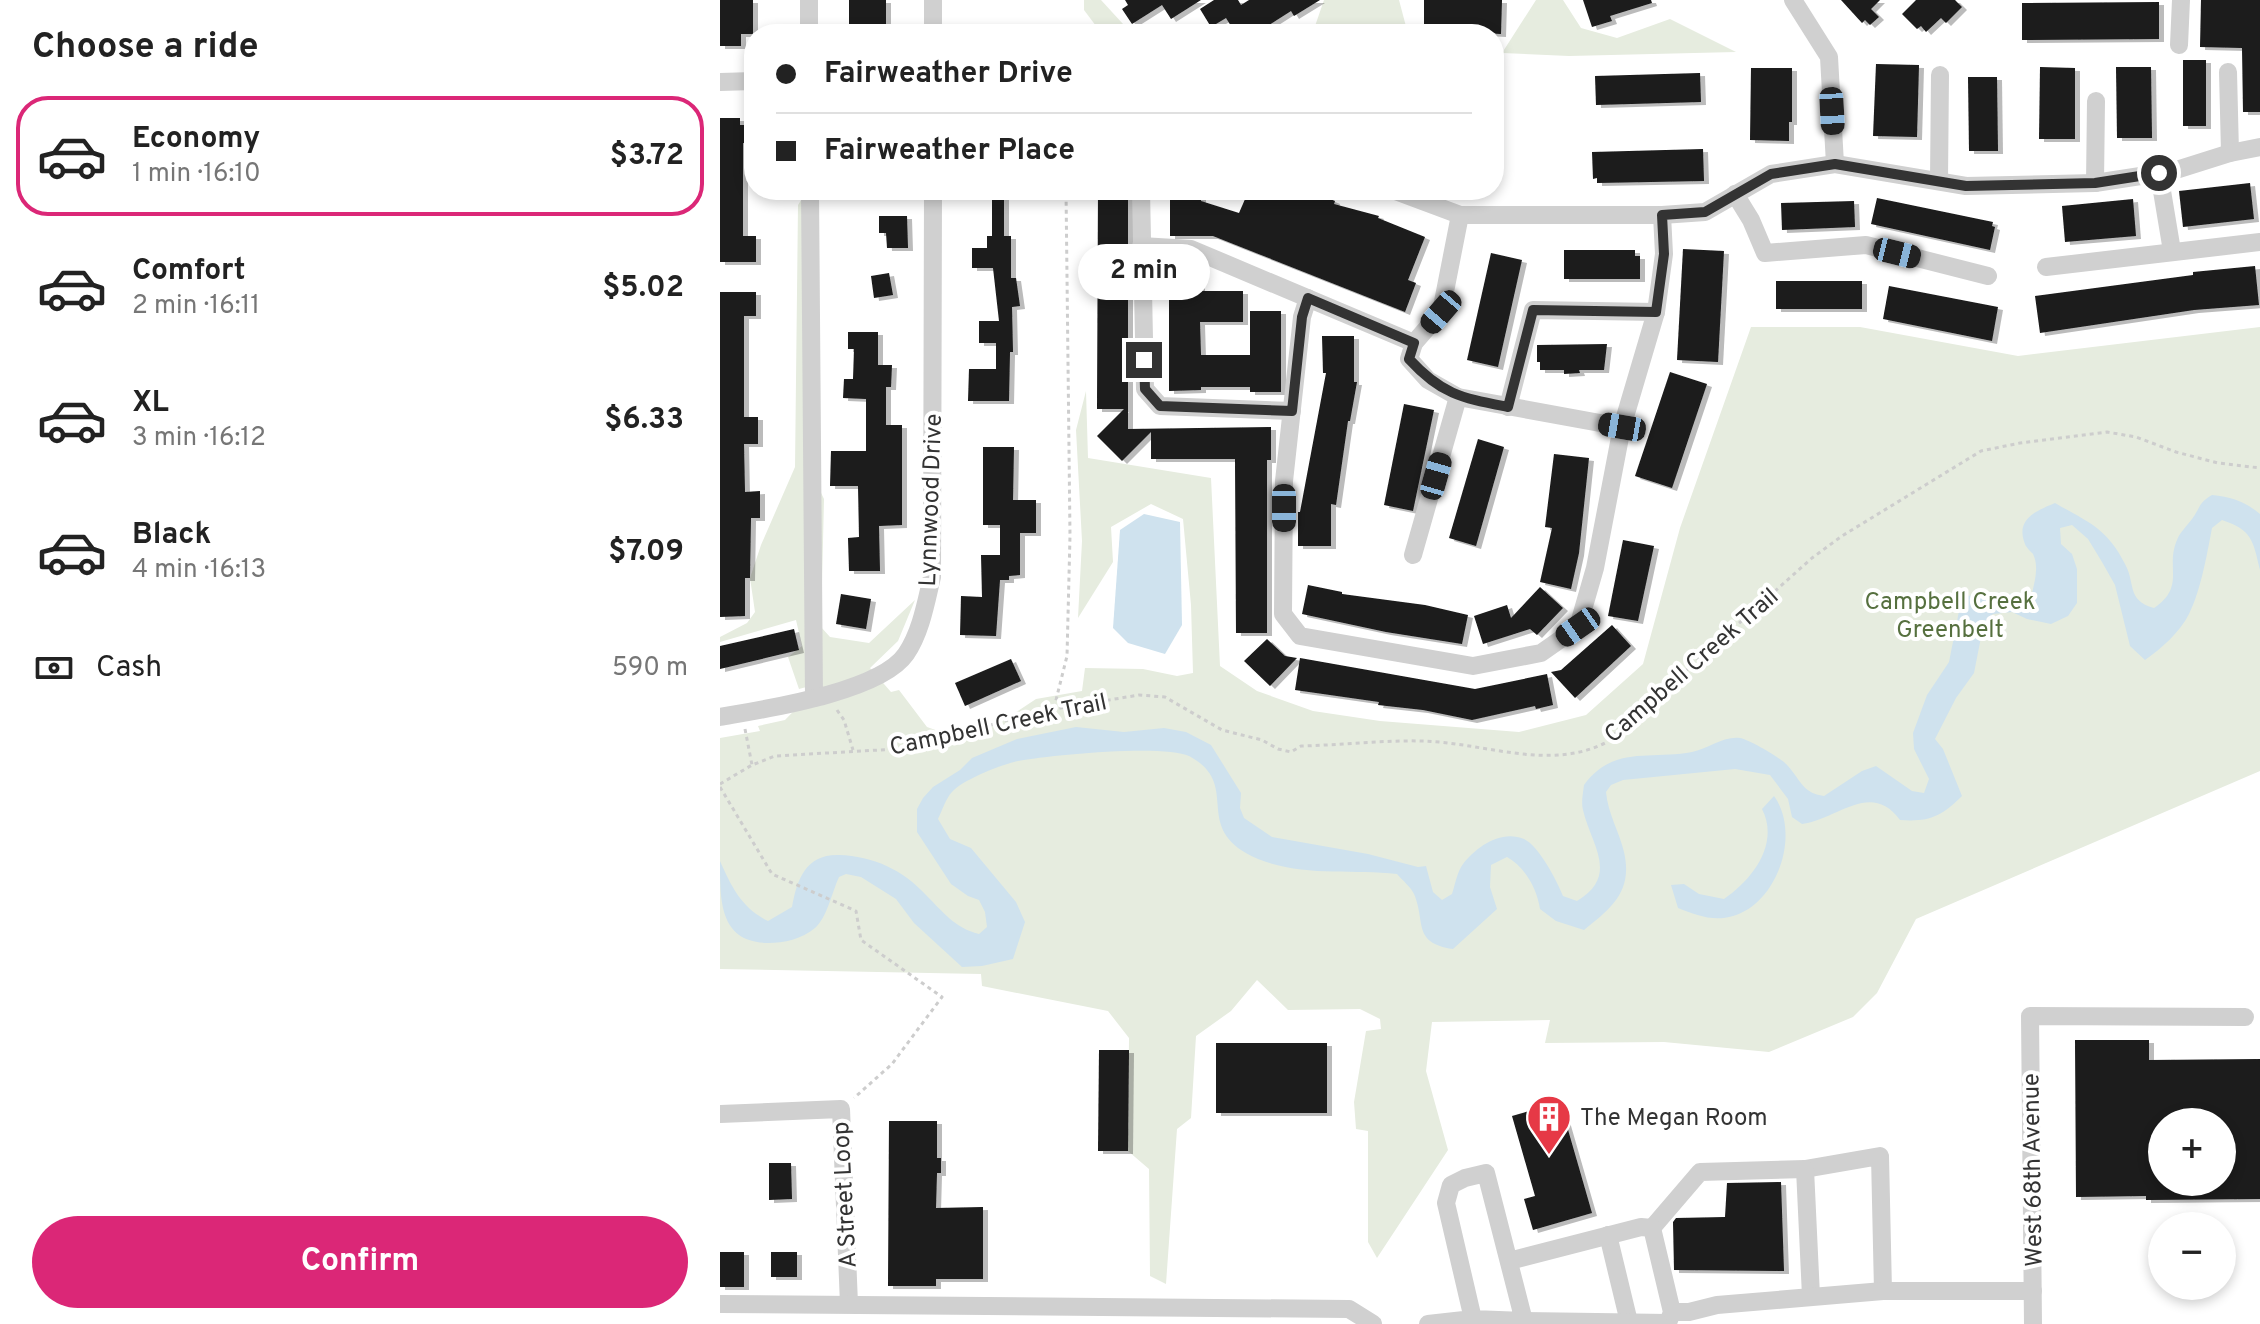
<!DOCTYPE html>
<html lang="en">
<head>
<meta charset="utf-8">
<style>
  :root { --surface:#fff; --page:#f2f2f2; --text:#222; --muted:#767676; --line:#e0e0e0; --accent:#db2777 }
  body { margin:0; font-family:Overpass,sans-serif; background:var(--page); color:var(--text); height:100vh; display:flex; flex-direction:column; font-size:30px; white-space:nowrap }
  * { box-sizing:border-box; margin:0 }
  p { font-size:26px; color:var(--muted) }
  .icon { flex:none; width:44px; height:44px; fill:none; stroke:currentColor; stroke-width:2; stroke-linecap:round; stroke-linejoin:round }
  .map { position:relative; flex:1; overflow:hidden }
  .side { display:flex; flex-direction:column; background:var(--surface); width:720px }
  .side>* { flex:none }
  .guide { position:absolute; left:24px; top:24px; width:760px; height:176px; border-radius:32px; box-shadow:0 4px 12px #0003; display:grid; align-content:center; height:176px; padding:0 32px; background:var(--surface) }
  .controls { position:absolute; left:1428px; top:1108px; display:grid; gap:16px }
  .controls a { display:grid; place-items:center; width:88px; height:88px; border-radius:50%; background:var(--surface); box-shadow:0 4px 12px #0003; font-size:40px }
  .end { position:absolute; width:36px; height:36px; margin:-18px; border:10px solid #333; background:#fff; box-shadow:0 0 0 4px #fff }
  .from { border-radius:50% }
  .bubble { position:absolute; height:56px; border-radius:28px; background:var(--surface); box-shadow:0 4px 12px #0003; font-size:26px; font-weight:700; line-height:56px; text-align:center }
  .car { position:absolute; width:24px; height:48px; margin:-24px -12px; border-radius:10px; box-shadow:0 0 6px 2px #0007; background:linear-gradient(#222 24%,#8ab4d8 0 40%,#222 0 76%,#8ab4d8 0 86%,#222 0) }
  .guide b { display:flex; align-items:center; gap:28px; height:76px; font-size:30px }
  .guide b+b { border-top:2px solid var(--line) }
  .guide i { width:20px; height:20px; background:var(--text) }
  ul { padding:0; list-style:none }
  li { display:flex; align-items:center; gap:24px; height:120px; margin:0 16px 12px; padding:0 16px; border:4px solid transparent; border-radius:32px }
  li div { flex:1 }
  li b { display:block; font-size:30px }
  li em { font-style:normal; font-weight:700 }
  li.active { border-color:var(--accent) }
  li>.icon { width:72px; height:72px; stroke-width:1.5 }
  h2 { padding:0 32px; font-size:36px; line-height:96px }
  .pay { display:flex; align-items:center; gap:20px; height:88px; padding:0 32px; font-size:30px }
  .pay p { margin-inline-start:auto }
  .action { display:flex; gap:16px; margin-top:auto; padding:16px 32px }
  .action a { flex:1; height:92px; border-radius:48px; background:var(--accent); color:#fff; font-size:32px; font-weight:700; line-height:92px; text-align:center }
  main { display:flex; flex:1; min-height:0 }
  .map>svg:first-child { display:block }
  .green { fill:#e6ecdf }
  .water { fill:#cfe2ee }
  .building { fill:#1a1a1a; fill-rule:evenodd; filter:url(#shadow) }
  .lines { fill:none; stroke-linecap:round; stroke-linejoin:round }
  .path { stroke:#cdcdcd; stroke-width:3; stroke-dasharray:4 4; stroke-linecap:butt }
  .minor { stroke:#d0d0d0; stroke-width:18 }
  .route { stroke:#333; stroke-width:10 }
  .labels { text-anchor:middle; stroke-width:8; stroke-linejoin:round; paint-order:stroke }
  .street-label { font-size:24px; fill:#333; stroke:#fff }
  .park-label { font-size:24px; fill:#56703f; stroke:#fff }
  .poi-label { font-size:24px; fill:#333; stroke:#fff; text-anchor:start }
</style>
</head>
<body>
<main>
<section class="side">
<h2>Choose a ride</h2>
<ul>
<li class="active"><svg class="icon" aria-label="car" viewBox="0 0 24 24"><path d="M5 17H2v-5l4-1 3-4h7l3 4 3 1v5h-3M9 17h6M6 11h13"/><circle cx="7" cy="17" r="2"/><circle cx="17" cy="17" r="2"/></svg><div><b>Economy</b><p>1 min · 16:10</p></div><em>$3.72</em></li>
<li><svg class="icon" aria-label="car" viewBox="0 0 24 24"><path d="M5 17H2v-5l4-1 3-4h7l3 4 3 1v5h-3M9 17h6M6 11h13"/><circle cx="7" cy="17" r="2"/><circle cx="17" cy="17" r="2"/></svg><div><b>Comfort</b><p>2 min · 16:11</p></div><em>$5.02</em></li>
<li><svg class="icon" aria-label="car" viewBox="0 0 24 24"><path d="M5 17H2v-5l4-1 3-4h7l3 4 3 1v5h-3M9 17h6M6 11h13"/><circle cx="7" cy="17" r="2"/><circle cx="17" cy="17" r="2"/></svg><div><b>XL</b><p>3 min · 16:12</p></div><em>$6.33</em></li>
<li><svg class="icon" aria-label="car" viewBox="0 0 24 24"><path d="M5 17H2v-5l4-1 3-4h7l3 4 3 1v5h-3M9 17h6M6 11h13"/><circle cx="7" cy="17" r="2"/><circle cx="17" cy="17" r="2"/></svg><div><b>Black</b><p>4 min · 16:13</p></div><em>$7.09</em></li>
</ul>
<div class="pay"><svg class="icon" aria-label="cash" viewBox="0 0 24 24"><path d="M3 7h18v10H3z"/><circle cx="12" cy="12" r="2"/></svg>Cash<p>590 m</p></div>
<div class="action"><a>Confirm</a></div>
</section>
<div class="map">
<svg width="1540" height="1324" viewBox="0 0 1540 1324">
  <defs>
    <filter id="shadow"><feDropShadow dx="5" dy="3" stdDeviation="0" flood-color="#0004"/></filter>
  </defs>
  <rect width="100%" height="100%" fill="#fff"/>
  <g class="green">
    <path d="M364,0H381L403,24L455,34H382L364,10Z"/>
    <path d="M604,0H679L688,34H588L594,29Z"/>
    <path d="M816,0H843L861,28L897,38L950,19L1016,52L849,56L782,53Z"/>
    <path d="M85,194L88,466L104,499L101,627L110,637L149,643L195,600L178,641L150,668L171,692L179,690L207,727L238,738L281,722L316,699L362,691L365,668L423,669L457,676L473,673L471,605L463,519L431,504L391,527L393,562L358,618L362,541L356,430L366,391L368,458L491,478L500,666L537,691L593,711L660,721L799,732L866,715L923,664L960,528L1031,327H1140L1298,356L1540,327V771L1196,919L1157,993L1133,1017L1049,1052L944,1042L825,1043L830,1020L712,1022L706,1071L728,1150L657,1258L648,1242V1131L636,1129L634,1102L646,1031L661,1029L660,1019L640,1009L568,1010L537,980L511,1011L476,1036L471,1118L457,1129L446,1284L430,1276L429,1169L408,1151L409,1038L388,1011L262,986L261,974L0,969V738L40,731L38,726L65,720L101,683L79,689L68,657L82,646L76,620L0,642V637L27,623L35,612L30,578L41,545L75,467L78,205Z"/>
  </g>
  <g class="water">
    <path d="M1492,495C1512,497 1524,501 1540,514V570C1533,540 1532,530 1502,520L1492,528C1487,554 1481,590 1469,614C1460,632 1441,649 1425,660L1410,646L1395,585L1382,562L1368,539L1352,525L1340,528L1341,544L1352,554L1357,569V603L1348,616L1331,624L1307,619L1292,612L1273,614L1264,622L1254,673L1236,698L1215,739L1223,749L1242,796C1221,817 1209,822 1180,820C1151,780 1118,819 1082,824L1072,817L1068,799L1050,775L1015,769L903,780L891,785L886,792C888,814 899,831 904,852C913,891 892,908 864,930L836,921L820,909C817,889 805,867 787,857L771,865L770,887L777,909L733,949C692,943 706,922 694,894C691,887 682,880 677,874C631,869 582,877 538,859C468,829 524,785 469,756C445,744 328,755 298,761C283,764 242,780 232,792C226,798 222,811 218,819L230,839L251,848L296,902L305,922L293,959L262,966L242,967L194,923L176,899L141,877L126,874L119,877C112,892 107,918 95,928C82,939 64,943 48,943C0,942 0,903 0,861C12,888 22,908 48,921L72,907C77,879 86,854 119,855C153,856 183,870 206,895C223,912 235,928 259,934L267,927L265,912L259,900L248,896L231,884L197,832V809L203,798L213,787L240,770L252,758L297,739L356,727L404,732L444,728L466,732L491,745L521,793L520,808L524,818L552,837L648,854L698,867L706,866L713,892L722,900L732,894C735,885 737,872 743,864C756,847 781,829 804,839C819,846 837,881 843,896L857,901C900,875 871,845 863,810C861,803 863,793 864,785C893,745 931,760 972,752C988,749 1003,736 1020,738C1028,739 1063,759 1068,766C1081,781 1083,793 1104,796L1142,771L1156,766L1192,791L1204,793L1209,779L1194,749L1193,733L1207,695L1229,662L1242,596L1312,593C1315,581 1319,566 1313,554C1312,553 1305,546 1305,544C1295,519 1316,511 1335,503C1368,522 1387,528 1405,564C1416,584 1406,600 1434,608C1466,586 1445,568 1457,540C1460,532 1467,526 1472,519C1481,507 1478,503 1492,495Z"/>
    <path d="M424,514L460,522L462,625L445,654L408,643L393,628L400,530Z"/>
    <path d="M1054,796C1081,833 1058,903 1013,916C993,922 976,915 958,908L951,885L964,884L979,894L1004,899C1032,880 1060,844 1042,809Z"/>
  </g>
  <g class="building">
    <path d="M0,0H33V34H21V46H0Z"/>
    <rect x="129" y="0" width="37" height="34"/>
    <path d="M405,0H481L451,19L442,5L412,24L402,9L408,5Z"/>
    <path d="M494,0H518L521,5L529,0H600L574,16L571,11L535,34H516L506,18L491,27L480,9Z"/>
    <path d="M704,0H782L781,34L723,31V34H704Z"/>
    <path d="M863,0H931L932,3L890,16L892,21L872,27Z"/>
    <path d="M1121,0H1160L1151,9L1159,17L1150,25L1145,20L1142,23Z"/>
    <path d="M1196,0H1235L1242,7L1226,23L1221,18L1206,32L1201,26L1197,29L1182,14Z"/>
    <path d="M1481,0H1540V112H1523L1522,48L1480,47Z"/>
    <path d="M1439,2V39L1302,40V3Z"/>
    <rect x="1463" y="60" width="23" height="66"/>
    <path d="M1156,64L1199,65L1197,137L1153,136Z"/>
    <path d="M1320,67L1355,68V139H1319Z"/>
    <path d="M1396,67H1431L1432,138H1397Z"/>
    <path d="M1031,68H1072V122H1069V141L1030,140Z"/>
    <path d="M980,73L981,102L876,105L875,76Z"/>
    <path d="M1248,77H1277L1278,151H1249Z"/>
    <path d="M0,118H20V125H34V144L23,143V236H36V262H0Z"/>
    <path d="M983,149L984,181L877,183V178L873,179L872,152Z"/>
    <path d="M1530,183L1534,219L1463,227L1459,191Z"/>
    <path d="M272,190H284V236H291V278H296L300,306L292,307L293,352H290L289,401H248L249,369H276V343H259V321H279L273,268H252V248H267V236H272Z"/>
    <path d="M378,190H408V429L551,427V460H547V633H516L515,459H431V432L402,461L377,436L404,409H377Z"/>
    <path d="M450,190H481V201L519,213L529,190H589L615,201L614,204L659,216L658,218L705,237L688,280L696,283L685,312L493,236H450Z"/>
    <path d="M1157,198L1273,222L1272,226L1275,227L1270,250L1151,224Z"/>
    <path d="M1413,199L1416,236L1345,242L1342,206Z"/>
    <path d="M1134,201L1135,227L1062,230L1061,203Z"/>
    <path d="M159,216H187L188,248H167L166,233H159Z"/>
    <path d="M963,249L1004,251L998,362L957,360Z"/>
    <path d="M844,250H915V256H920V279H844Z"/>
    <path d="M771,253L802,260L778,367L747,360Z"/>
    <path d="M1535,266L1539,305L1474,310L1320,333L1315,296L1473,275V272Z"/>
    <path d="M449,269H480V291H523V322H480L481,355H530V311H561V392H530V387H481V390L449,391Z"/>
    <path d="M169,273L173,295L154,298L151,276Z"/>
    <rect x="1056" y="281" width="86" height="28"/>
    <path d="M1169,286L1278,307L1272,341L1163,319Z"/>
    <path d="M0,292H36V316H24V417H38V444H24L25,492L40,491V518H31L30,578H25V616L0,617Z"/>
    <path d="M128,332H158V365H172L171,387H166V425H182V525L159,526L160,571H129L128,538L139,537L138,486H110L111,451H146V399L123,398L124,379H133L134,349H128Z"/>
    <path d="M602,336H634V382H637L630,421H628L616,505L611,504V546H578V512H580L606,373H603Z"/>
    <path d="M887,344L884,370H859L860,373L844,374V370H820V362H817V345Z"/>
    <path d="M950,372L987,384L952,488L915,476Z"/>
    <path d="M684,404L714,410L693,511L664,505Z"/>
    <path d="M758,439L784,447L756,546L729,538Z"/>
    <path d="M263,447H294L293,500H316V533H300V575L289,576V580H280L276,636L240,635L241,596L262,597L261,555H280V525H263Z"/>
    <path d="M834,454L869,458L859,553L851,589L820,582L832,528L825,527Z"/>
    <path d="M903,540L934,546L918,621L888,616Z"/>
    <path d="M588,585L622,592V594L705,605L748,615L742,644L666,632L582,614Z"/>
    <path d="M820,587L843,608L817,635L810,629L763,644L754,616L787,605L791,618Z"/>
    <path d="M121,594L151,599L146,629L116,624Z"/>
    <path d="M892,625L911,646L855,698L831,672L841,670Z"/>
    <path d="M74,629L79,650L0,669V646Z"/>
    <path d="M547,639L565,656L577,658L550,686L524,661Z"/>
    <path d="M580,658L755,689L827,674L833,705L816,709L815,706L752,720L703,710L658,705L659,702L575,690Z"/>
    <path d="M291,659L301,681L245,706L235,683Z"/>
    <path d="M1355,1040H1429V1060L1540,1059V1199L1426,1200V1196L1356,1197ZM1442,1122H1502V1182H1442Z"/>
    <rect x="496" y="1043" width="111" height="70"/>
    <path d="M379,1050H409L408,1151H378Z"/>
    <path d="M840,1102L872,1213L813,1230L804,1199L815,1196L792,1116Z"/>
    <path d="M169,1121H217V1158H221V1173H217L216,1208L263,1207V1279H216V1286H168Z"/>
    <path d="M49,1163H71L72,1199L49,1200Z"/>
    <path d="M1061,1182L1064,1271L954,1270L953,1222L956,1218L1005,1217L1007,1183Z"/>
    <rect x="0" y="1252" width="24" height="35"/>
    <rect x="51" y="1252" width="26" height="25"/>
  </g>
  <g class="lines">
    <g class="path">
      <path d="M334,708L347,656L350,536L346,190"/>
      <path d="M117,710L124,720L133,750"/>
      <path d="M25,729L32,765"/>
      <path d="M0,784L32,765L55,756L194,748L311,713L419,695L445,697L502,730L542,740L558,749L571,752L581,746C622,745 664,740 704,741C764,743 829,771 885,743L1092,558L1122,536L1261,451L1300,443L1387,432L1416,437L1456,452L1498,463L1540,468"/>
      <path d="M0,787L52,874L136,911L141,940L222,997L172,1064L134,1098"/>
    </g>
    <g class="minor">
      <path d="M89,0V34"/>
      <path d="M213,0V34"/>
      <path d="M1073,0L1109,57L1115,164"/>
      <path d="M1459,45L1461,0"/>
      <path d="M1508,72L1510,153"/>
      <path d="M0,82L34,81"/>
      <path d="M1439,173L1452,251"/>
      <path d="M1219,180L1220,75"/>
      <path d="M1375,183L1376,101"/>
      <path d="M90,190L94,698"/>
      <path d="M421,190L425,389L440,406L572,411"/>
      <path d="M673,190L740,215H942L985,212L1051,174L1115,164L1246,186L1375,183L1453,171L1510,153L1540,147"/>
      <path d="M1015,194L1031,220L1045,253L1146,245L1268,276"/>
      <path d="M421,246L471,249L694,343L721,312L740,215"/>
      <path d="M1326,267L1540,242"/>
      <path d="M588,298L582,317L564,481L563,614L580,636L753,666L821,653L858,627L875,568L902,427L936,312L944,254L942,215"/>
      <path d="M694,343L689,359L708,380L738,397L902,427"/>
      <path d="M788,407L813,310L936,312"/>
      <path d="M693,555L738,397"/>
      <path d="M0,717C45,709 160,692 186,654C201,632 206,602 212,577L213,190"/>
      <path d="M0,1114L121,1109L129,1304"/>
      <path d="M1085,1169L1160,1156L1163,1291"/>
      <path d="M932,1228L980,1172L1085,1169L1091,1296"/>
      <path d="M888,1235L909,1322"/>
      <path d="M789,1261L921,1227L932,1228L952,1312L948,1323L804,1321"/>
      <path d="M0,1304L629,1309L653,1324"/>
      <path d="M952,1312H969L997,1305L1163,1291H1313"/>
      <path d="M708,1324L753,1319L804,1321L766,1173L745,1178L731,1185L726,1203L753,1319"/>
      <path d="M1313,1324L1310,1016L1525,1017"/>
    </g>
  </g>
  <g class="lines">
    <path class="route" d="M424,360L425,389L440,406L572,411L582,317L588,298L694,343L689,359C722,395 742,398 788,407L813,310L936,312L944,254L942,215L985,212L1051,174L1115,164L1246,186L1375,183L1439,173"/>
  </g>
  <defs>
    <g id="building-pin" transform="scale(2.3)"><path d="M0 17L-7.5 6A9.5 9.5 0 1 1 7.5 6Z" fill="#e63946" stroke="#fff"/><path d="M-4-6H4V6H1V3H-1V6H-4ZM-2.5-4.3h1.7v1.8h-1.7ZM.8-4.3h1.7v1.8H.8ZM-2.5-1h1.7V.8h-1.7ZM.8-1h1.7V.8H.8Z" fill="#fff"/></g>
  </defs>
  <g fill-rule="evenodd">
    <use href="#building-pin" x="829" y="1117"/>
  </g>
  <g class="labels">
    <g class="street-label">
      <text transform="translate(210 500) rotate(-88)" y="8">Lynnwood Drive</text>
      <text transform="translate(971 665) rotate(-41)" y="8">Campbell Creek Trail</text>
      <text transform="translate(278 724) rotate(-12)" y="8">Campbell Creek Trail</text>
      <text transform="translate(1312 1170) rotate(-91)" y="8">West 68th Avenue</text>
      <text transform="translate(124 1195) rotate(-93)" y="8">A Street Loop</text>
    </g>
    <g class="park-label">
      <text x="1230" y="609">Campbell Creek<tspan x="1230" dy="28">Greenbelt</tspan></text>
    </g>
    <g class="poi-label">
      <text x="860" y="1125">The Megan Room</text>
    </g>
  </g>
</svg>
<div class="controls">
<a>+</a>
<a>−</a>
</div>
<i class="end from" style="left:1439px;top:173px"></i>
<i class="end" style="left:424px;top:360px"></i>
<div class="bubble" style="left:358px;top:244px;width:132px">2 min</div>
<i class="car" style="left:1112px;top:111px;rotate:177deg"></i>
<i class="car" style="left:1177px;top:253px;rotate:104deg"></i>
<i class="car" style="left:721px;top:312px;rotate:221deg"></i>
<i class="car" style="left:902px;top:427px;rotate:280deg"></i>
<i class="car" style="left:716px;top:476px;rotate:16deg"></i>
<i class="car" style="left:564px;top:508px;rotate:180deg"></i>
<i class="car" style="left:858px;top:627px;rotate:235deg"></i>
<div class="guide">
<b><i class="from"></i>Fairweather Drive</b>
<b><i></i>Fairweather Place</b>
</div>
</div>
</main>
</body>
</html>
